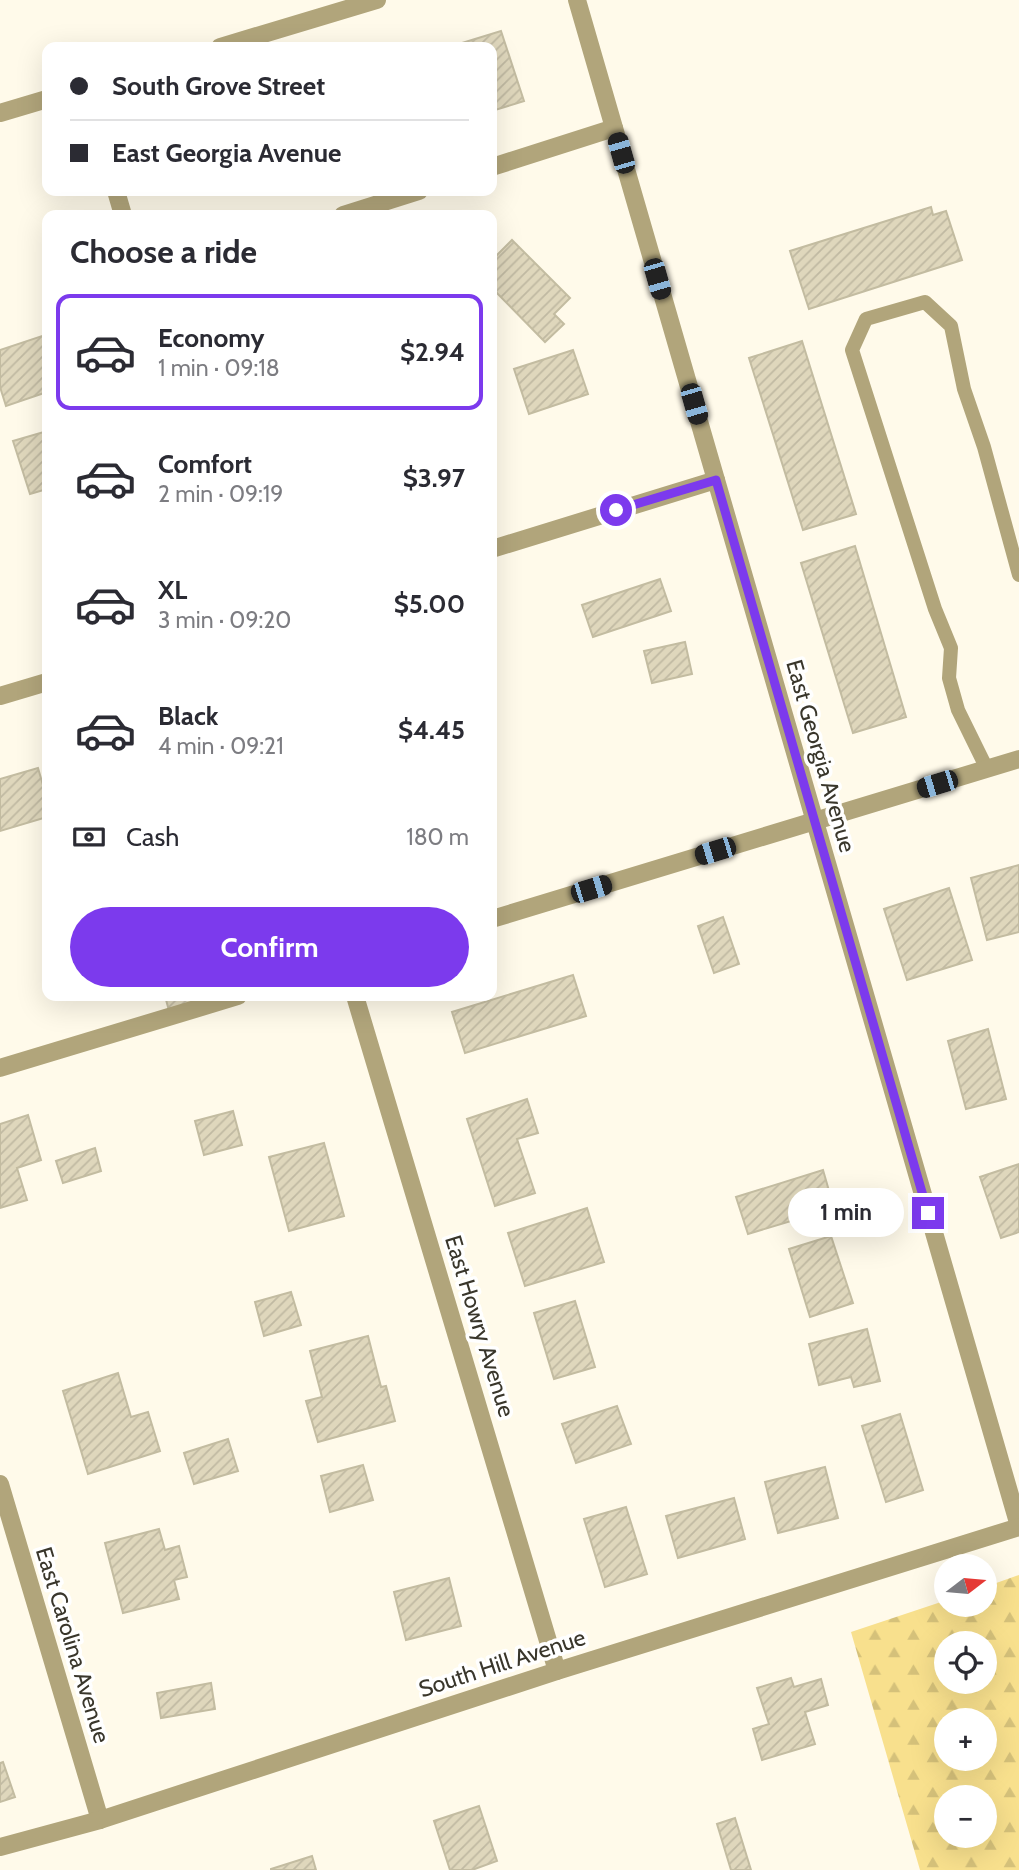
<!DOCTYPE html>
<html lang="en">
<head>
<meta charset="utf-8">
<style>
  :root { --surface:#fff; --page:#f2f2f3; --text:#2b2b33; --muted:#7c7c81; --line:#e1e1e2; --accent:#7c3aed }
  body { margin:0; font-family:Cabin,sans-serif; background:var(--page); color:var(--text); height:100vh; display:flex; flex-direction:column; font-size:26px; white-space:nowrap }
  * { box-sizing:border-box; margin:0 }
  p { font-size:23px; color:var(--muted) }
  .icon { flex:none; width:38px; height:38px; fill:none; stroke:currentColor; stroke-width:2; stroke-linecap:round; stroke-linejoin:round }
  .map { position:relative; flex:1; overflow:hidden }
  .side { position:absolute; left:42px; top:210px; width:455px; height:791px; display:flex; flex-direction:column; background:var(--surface); border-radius:14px; box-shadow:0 7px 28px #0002 }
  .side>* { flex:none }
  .hud { position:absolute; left:42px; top:42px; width:455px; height:154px; border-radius:14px; box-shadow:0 7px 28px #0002; display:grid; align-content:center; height:154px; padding:0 28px; background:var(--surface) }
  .needle { width:46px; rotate:74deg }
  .fabs { position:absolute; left:934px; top:1554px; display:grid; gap:14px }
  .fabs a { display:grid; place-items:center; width:63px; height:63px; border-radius:50%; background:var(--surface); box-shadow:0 7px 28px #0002; font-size:35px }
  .end { position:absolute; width:32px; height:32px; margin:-16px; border:9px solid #7c3aed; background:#fff; box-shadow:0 0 0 4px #fff }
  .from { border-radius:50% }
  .bubble { position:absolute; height:49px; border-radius:24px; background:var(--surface); box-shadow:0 7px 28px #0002; font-size:23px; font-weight:700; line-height:49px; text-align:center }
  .car { position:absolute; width:21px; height:42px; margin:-21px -10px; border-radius:9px; box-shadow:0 0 5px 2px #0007; background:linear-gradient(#222 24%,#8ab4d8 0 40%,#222 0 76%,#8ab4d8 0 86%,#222 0) }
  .hud b { display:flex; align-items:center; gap:24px; height:66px; font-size:26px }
  .hud b+b { border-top:2px solid var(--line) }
  .hud i { width:18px; height:18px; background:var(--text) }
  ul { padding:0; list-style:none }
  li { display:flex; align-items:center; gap:21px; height:116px; margin:0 14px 10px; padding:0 14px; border:4px solid transparent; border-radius:14px }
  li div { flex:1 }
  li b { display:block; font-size:26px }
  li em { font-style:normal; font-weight:700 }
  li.selected { border-color:var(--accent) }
  li>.icon { width:63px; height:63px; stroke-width:1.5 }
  h2 { padding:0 28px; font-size:32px; line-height:84px }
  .pay { display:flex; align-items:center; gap:18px; height:77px; padding:0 28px; font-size:26px }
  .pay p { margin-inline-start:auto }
  .button { display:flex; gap:14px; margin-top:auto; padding:14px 28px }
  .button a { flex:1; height:80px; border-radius:42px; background:var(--accent); color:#fff; font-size:28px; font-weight:700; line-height:80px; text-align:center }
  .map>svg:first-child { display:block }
  .forest { fill:url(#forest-firs); fill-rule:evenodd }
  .building { fill:url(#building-hatch); stroke:#c3bca1; stroke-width:2 }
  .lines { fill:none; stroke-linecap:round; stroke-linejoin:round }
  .service { stroke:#b1a57b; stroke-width:14 }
  .minor { stroke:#b1a57b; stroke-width:18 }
  .tertiary { stroke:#b1a57b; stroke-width:18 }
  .route { stroke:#7c3aed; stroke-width:9 }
  .labels { text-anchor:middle; stroke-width:7; stroke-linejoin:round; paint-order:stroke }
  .street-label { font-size:23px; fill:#39362b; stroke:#fff }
</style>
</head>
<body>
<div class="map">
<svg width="1019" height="1870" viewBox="0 0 1019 1870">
  <defs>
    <pattern id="forest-firs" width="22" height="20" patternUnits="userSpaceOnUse" patternTransform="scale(1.75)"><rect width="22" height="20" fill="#f8e08d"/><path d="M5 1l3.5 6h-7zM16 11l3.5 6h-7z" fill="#d5c17a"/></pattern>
    <pattern id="building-hatch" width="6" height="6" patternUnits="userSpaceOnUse" patternTransform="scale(1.75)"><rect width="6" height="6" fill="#dfd7bc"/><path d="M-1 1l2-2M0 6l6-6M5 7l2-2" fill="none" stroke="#c0b9a2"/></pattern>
  </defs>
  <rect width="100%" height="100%" fill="#fffaea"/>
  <path class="forest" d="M1019,1575V1870H920L851,1632L947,1600V1605H985V1587ZM947,1643H985V1682H947ZM947,1720H985V1759H947ZM947,1797H985V1836H947Z"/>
  <g class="building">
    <path d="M501,31L524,101L492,111V47H449Z"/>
    <path d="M931,207L933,215L946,211L962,260L809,309L790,251Z"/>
    <path d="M512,240L570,298L554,314L564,324L545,342L492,288V260Z"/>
    <path d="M45,335L47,392L6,406L0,387V350Z"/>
    <path d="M802,341L856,514L803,530L749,358Z"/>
    <path d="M573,350L588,394L529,414L514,369Z"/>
    <path d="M47,431V489L30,494L13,441Z"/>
    <path d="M855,546L906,717L853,733L801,563Z"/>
    <path d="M660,579L671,611L593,637L582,605Z"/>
    <path d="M685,642L692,674L652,683L644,651Z"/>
    <path d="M38,768L47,799V817L0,831V779Z"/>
    <path d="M1019,865V932L987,940L971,878Z"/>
    <path d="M949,888L972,960L907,980L884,909Z"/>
    <path d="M723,917L739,964L714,973L698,926Z"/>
    <path d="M573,975L586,1016L465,1053L452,1012Z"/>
    <path d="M165,996H224L171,1018Z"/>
    <path d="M988,1029L1006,1099L966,1109L948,1041Z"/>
    <path d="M527,1099L538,1133L517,1139L535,1193L495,1206L467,1119Z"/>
    <path d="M233,1111L242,1145L204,1155L195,1121Z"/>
    <path d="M28,1115L41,1160L17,1168L27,1200L0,1208V1124Z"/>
    <path d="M324,1143L344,1216L289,1231L269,1157Z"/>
    <path d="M95,1148L101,1171L63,1183L56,1161Z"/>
    <path d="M1019,1164V1232L1001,1238L980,1177Z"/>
    <path d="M823,1170L834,1208L748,1234L736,1197Z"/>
    <path d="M587,1208L604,1262L525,1286L508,1233Z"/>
    <path d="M831,1236L853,1303L810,1317L789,1249Z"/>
    <path d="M291,1292L301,1325L264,1336L255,1302Z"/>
    <path d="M575,1301L595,1367L554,1379L534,1313Z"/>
    <path d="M867,1329L880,1381L854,1387L851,1377L819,1385L809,1344Z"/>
    <path d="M368,1336L381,1387L386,1386L395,1421L318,1442L306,1401L322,1397L310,1351Z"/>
    <path d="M118,1373L131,1417L148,1412L160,1451L88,1474L63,1391Z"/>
    <path d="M617,1406L631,1444L576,1463L562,1424Z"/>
    <path d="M900,1414L923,1490L886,1502L862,1426Z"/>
    <path d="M228,1439L238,1471L194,1484L184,1453Z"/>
    <path d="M363,1465L373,1500L330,1512L321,1476Z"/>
    <path d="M825,1467L838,1518L778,1533L765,1482Z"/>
    <path d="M734,1498L745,1539L678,1558L666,1516Z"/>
    <path d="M626,1507L647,1574L605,1587L584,1519Z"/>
    <path d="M159,1529L165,1550L179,1546L187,1577L174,1580L179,1599L123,1613L105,1543Z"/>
    <path d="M449,1578L461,1626L406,1640L394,1592Z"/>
    <path d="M791,1678L794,1687L821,1679L828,1705L805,1712L815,1744L762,1760L753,1729L769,1724L757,1688Z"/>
    <path d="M211,1683L215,1709L161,1718L157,1693Z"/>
    <path d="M3,1762L15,1797L0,1802V1763Z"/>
    <path d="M479,1806L497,1861L472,1870H450L434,1821Z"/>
    <path d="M735,1818L751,1870H731L717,1824Z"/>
    <path d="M312,1856L316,1870H271V1869Z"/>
  </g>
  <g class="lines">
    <path class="service" d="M987,769L958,710L949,678L951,648L935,609L852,350L866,319L925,302L951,326L964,389L984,447L1019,575"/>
    <g class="minor">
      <path d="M577,0L1019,1526"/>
      <path d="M220,47L377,0"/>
      <path d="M0,113L47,99"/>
      <path d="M492,167L614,128"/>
      <path d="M116,191L123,215"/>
      <path d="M343,215L419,191"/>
      <path d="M492,549L716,480"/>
      <path d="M0,696L47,682"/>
      <path d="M492,919L1019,759"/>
      <path d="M355,996L557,1671"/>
      <path d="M0,1068L238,996"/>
      <path d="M0,1484L100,1820"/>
    </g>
    <path class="tertiary" d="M0,1847L100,1820L557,1671L1019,1527"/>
  </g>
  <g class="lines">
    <path class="route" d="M616,510L716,480L928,1213"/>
  </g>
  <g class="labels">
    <g class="street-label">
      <text transform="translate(821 756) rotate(74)" y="8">East Georgia Avenue</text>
      <text transform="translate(480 1326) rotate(73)" y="8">East Howry Avenue</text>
      <text transform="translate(73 1645) rotate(73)" y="8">East Carolina Avenue</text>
      <text transform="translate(502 1663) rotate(-18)" y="8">South Hill Avenue</text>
    </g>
  </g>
</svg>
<div class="fabs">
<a><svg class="needle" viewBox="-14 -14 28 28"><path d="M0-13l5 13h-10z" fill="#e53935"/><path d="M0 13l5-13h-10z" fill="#7c7c81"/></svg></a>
<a><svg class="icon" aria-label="locate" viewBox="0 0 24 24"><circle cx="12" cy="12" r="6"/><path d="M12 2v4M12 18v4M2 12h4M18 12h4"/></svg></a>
<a>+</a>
<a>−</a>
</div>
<i class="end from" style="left:616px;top:510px"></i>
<i class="end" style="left:928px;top:1213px"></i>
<div class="bubble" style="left:788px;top:1188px;width:116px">1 min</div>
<i class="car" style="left:621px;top:153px;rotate:344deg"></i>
<i class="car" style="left:657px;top:279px;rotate:164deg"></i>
<i class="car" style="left:694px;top:404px;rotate:164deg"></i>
<i class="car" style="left:937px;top:784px;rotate:253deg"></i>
<i class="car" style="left:715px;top:851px;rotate:253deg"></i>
<i class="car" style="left:591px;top:889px;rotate:73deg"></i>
<div class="hud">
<b><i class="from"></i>South Grove Street</b>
<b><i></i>East Georgia Avenue</b>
</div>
<section class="side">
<h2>Choose a ride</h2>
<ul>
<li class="selected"><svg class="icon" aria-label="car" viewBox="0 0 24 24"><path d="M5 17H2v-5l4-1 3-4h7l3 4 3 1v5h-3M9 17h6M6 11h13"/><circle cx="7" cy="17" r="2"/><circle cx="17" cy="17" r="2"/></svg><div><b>Economy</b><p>1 min · 09:18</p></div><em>$2.94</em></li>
<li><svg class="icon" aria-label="car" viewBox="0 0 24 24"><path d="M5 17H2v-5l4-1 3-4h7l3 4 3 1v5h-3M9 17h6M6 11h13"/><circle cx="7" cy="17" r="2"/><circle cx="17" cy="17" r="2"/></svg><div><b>Comfort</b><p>2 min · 09:19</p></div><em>$3.97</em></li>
<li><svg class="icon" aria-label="car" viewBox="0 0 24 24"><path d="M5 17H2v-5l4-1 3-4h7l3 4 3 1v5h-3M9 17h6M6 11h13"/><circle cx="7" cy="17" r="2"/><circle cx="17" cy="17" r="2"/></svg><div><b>XL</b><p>3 min · 09:20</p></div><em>$5.00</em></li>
<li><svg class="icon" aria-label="car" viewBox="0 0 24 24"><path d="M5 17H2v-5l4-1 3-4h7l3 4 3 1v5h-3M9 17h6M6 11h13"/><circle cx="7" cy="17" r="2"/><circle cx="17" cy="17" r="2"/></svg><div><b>Black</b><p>4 min · 09:21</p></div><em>$4.45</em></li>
</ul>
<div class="pay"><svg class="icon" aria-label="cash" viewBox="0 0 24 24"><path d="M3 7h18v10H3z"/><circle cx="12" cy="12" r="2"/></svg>Cash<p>180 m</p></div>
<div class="button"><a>Confirm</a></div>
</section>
</div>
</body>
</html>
